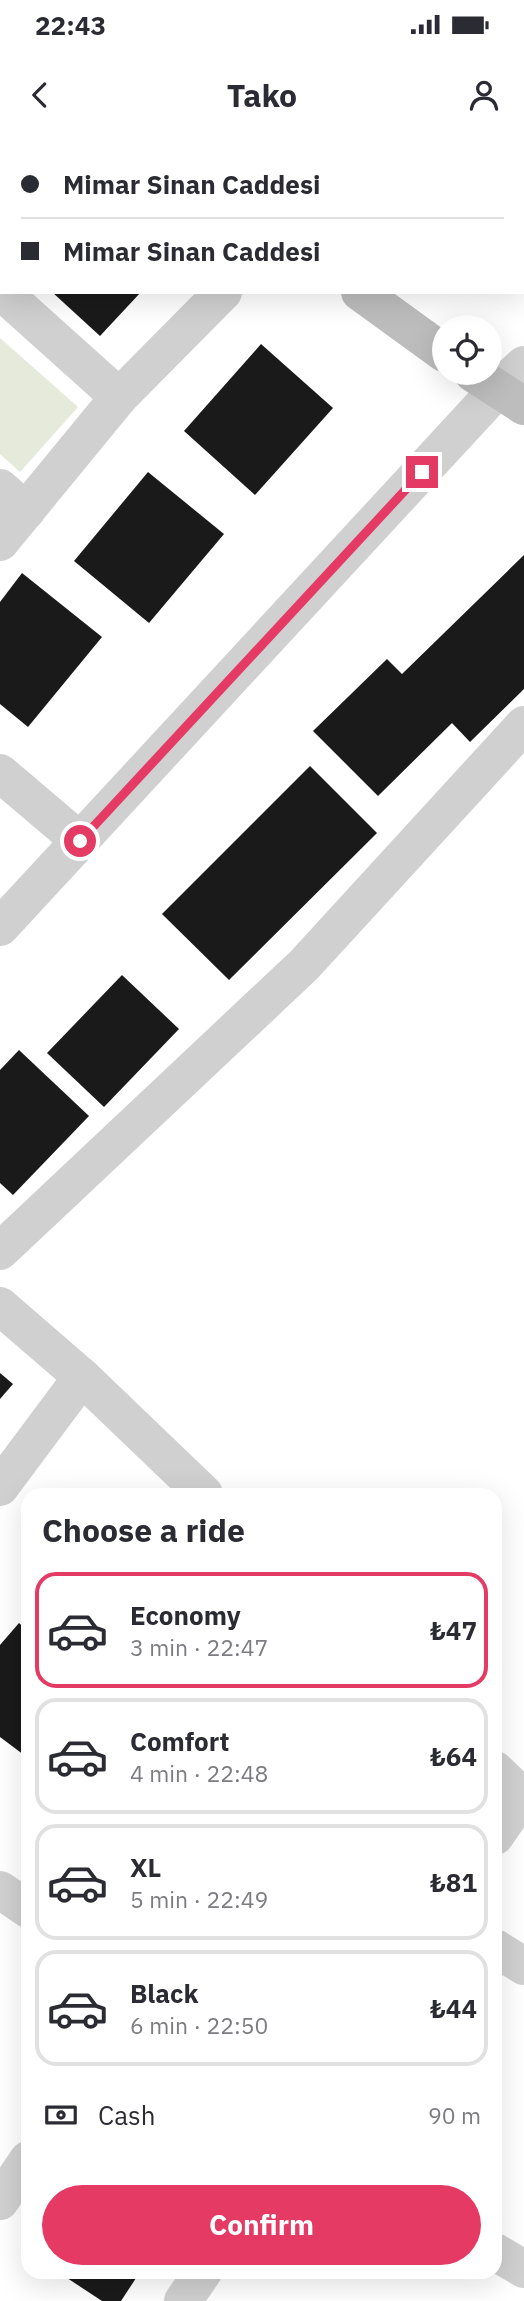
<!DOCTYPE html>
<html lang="en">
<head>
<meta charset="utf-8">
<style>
  :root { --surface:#fff; --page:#f2f2f3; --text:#2b2b33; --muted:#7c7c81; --line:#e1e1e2; --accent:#e43a64 }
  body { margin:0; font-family:"IBM Plex Sans",sans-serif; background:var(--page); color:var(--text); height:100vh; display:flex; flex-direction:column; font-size:26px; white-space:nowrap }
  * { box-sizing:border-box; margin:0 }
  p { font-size:23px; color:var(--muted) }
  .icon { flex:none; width:38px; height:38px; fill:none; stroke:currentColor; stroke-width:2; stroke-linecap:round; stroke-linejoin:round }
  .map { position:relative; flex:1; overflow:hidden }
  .side { position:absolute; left:21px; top:1348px; width:481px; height:791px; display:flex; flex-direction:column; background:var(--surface); border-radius:21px; box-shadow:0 7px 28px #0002 }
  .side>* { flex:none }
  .hud { position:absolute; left:0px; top:0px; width:525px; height:154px; box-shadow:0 7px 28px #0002; display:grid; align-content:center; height:154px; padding:0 21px; background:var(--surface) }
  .buttons { position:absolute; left:432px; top:175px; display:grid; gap:14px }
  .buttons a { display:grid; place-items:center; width:70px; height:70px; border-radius:50%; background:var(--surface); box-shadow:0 7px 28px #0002; font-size:35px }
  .end { position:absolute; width:32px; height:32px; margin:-16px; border:9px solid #e43a64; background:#fff; box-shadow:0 0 0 4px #fff }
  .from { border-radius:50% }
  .hud b { display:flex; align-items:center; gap:24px; height:66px; font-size:26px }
  .hud b+b { border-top:2px solid var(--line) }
  .hud i { width:18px; height:18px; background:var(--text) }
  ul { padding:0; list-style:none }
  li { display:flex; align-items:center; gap:21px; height:116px; margin:0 14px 10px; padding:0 7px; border:4px solid var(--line); border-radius:21px }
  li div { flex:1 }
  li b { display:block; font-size:26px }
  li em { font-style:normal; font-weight:800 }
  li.on { border-color:var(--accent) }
  li>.icon { width:63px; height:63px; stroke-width:1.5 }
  h2 { padding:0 21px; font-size:32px; line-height:84px }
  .pay { display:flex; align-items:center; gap:18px; height:77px; padding:0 21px; font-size:26px }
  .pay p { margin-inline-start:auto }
  .action { display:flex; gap:14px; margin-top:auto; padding:14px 21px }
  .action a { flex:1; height:80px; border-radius:42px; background:var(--accent); color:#fff; font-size:28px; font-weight:800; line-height:80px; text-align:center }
  .status { display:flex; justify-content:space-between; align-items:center; height:49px; padding:0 35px; background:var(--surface); direction:ltr }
  .status svg { height:19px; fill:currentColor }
  header { display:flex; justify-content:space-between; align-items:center; height:91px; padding:0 21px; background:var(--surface); font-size:32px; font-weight:800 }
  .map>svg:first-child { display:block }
  .green { fill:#e5eadb }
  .building { fill:#1a1a1a }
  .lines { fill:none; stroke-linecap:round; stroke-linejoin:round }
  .minor { stroke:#d0d0d0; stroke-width:38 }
  .tertiary { stroke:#d0d0d0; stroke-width:38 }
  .secondary { stroke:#bdbdbd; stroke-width:38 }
  .route { stroke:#e43a64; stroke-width:9 }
</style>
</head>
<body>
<div class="status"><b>22:43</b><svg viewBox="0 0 49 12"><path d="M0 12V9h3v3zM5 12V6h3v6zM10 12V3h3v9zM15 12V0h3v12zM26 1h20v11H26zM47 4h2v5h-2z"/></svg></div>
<header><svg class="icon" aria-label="back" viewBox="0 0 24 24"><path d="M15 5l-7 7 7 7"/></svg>Tako<svg class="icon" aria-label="person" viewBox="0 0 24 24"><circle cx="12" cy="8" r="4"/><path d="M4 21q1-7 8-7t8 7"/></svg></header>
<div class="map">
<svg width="524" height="2161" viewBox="0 0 524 2161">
  <rect width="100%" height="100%" fill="#fff"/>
  <g class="green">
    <path d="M229,0H524V131L523,2Z"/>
    <path d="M0,198L78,267L20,332L0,314Z"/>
  </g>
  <g class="building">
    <path d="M52,152H141L100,196Z"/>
    <path d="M261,204L333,268L255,355L184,291Z"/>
    <path d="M148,332L224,394L149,483L74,421Z"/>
    <path d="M524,415V549L470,602L452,583L378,656L313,591L387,519L402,534Z"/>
    <path d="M22,433L102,497L28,587L0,564V462Z"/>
    <path d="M310,626L377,693L229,840L162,774Z"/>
    <path d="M122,835L179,889L104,967L47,913Z"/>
    <path d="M19,910L89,976L13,1055L0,1043V930Z"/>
    <path d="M0,1233L13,1244L0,1259Z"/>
    <path d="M19,1483L28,1491V1618L0,1597V1505Z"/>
    <path d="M58,2132H140L121,2161H102Z"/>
  </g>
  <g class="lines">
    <g class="minor">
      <path d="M2,152L119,257"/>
      <path d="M0,348L26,371"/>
      <path d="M0,402L119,257L223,152"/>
      <path d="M0,633L80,701"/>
      <path d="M0,1111L304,825L524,585"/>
      <path d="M0,1166L82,1237L204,1354"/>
      <path d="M0,1347L82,1237"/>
      <path d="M495,1630L522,1656"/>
      <path d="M0,1750L28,1769"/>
      <path d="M495,1808L524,1826"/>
      <path d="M0,2061L28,2020"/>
      <path d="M495,2112L524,2129"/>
    </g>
    <g class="tertiary">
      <path d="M0,787L497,250L524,225"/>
      <path d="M495,1696L524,1654"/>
      <path d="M183,2161L203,2132"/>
    </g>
    <g class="secondary">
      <path d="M168,0L170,2"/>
      <path d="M360,152L444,213"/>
      <path d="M473,233L524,266"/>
    </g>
  </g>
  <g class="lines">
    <path class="route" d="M80,701L422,332"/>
  </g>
</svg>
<div class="buttons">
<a><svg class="icon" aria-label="locate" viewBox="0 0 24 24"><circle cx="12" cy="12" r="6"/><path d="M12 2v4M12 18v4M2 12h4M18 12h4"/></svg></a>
</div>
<i class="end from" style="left:80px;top:701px"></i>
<i class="end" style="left:422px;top:332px"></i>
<div class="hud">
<b><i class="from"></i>Mimar Sinan Caddesi</b>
<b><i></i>Mimar Sinan Caddesi</b>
</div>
<section class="side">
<h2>Choose a ride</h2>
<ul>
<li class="on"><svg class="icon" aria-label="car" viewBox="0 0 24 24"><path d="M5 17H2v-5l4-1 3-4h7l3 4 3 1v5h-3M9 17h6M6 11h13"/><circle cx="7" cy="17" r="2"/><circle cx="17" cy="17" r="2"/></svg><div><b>Economy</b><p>3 min · 22:47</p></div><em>₺47</em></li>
<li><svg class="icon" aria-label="car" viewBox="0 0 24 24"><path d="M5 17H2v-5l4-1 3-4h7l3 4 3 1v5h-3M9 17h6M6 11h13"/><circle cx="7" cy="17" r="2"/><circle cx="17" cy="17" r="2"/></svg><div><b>Comfort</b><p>4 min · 22:48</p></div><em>₺64</em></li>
<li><svg class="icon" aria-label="car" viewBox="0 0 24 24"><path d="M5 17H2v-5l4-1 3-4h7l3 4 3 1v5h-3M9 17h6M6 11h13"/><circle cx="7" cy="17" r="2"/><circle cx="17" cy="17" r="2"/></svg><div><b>XL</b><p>5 min · 22:49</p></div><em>₺81</em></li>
<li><svg class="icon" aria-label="car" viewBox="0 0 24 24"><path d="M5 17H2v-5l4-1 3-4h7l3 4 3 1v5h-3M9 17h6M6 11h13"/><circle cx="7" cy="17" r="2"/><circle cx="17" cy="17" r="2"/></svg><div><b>Black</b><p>6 min · 22:50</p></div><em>₺44</em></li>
</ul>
<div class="pay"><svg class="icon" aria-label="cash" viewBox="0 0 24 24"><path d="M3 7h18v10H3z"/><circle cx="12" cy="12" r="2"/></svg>Cash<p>90 m</p></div>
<div class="action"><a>Confirm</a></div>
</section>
</div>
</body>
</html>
